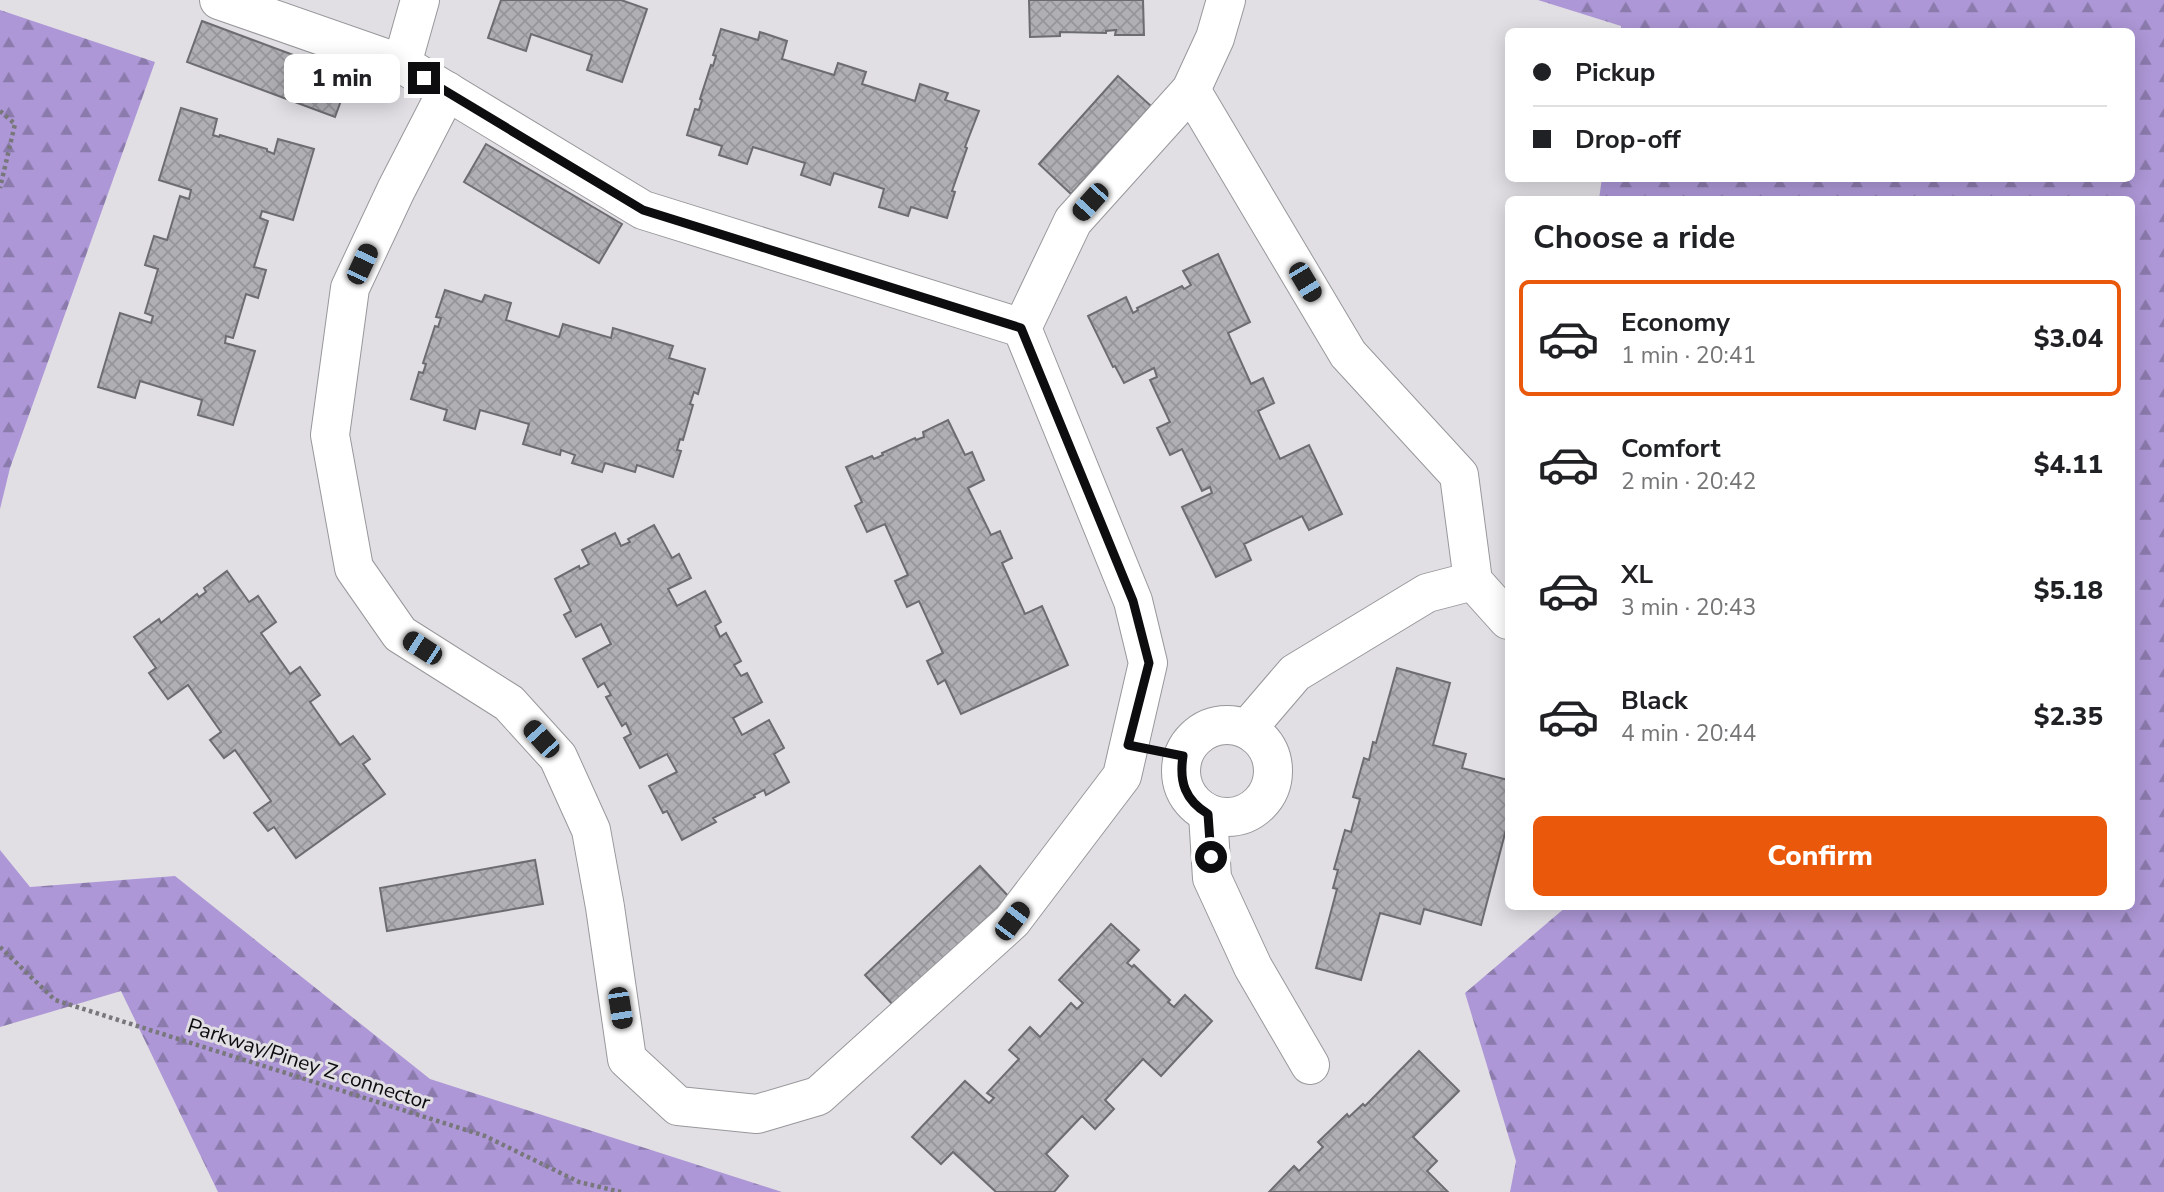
<!DOCTYPE html>
<html lang="en">
<head>
<meta charset="utf-8">
<style>
  :root { --surface:#fff; --page:#f6f6f6; --text:#202124; --muted:#757577; --line:#e0e0e0; --accent:#ea580c }
  body { margin:0; font-family:"Nunito Sans",sans-serif; background:var(--page); color:var(--text); height:100vh; display:flex; flex-direction:column; font-size:26px; white-space:nowrap }
  * { box-sizing:border-box; margin:0 }
  p { font-size:23px; color:var(--muted) }
  .icon { flex:none; width:38px; height:38px; fill:none; stroke:currentColor; stroke-width:2; stroke-linecap:round; stroke-linejoin:round }
  .map { position:relative; flex:1; overflow:hidden }
  .side { position:absolute; left:1505px; top:196px; width:630px; height:714px; display:flex; flex-direction:column; background:var(--surface); border-radius:10px; box-shadow:0 4px 18px #0003 }
  .side>* { flex:none }
  .hud { position:absolute; left:1505px; top:28px; width:630px; height:154px; border-radius:10px; box-shadow:0 4px 18px #0003; display:grid; align-content:center; height:154px; padding:0 28px; background:var(--surface) }
  .end { position:absolute; width:32px; height:32px; margin:-16px; border:9px solid #0d0d0f; background:#fff; box-shadow:0 0 0 4px #fff }
  .from { border-radius:50% }
  .bubble { position:absolute; height:49px; border-radius:10px; background:var(--surface); box-shadow:0 4px 18px #0003; font-size:23px; font-weight:800; line-height:49px; text-align:center }
  .car { position:absolute; width:21px; height:42px; margin:-21px -10px; border-radius:9px; box-shadow:0 0 5px 2px #0007; background:linear-gradient(#222 24%,#8ab4d8 0 40%,#222 0 76%,#8ab4d8 0 86%,#222 0) }
  .hud b { display:flex; align-items:center; gap:24px; height:66px; font-size:26px }
  .hud b+b { border-top:2px solid var(--line) }
  .hud i { width:18px; height:18px; background:var(--text) }
  ul { padding:0; list-style:none }
  li { display:flex; align-items:center; gap:21px; height:116px; margin:0 14px 10px; padding:0 14px; border:4px solid transparent; border-radius:10px }
  li div { flex:1 }
  li b { display:block; font-size:26px }
  li em { font-style:normal; font-weight:800 }
  li.current { border-color:var(--accent) }
  li>.icon { width:63px; height:63px; stroke-width:1.5 }
  h2 { padding:0 28px; font-size:32px; line-height:84px }
  .cta { display:flex; gap:14px; margin-top:auto; padding:14px 28px }
  .cta a { flex:1; height:80px; border-radius:10px; background:var(--accent); color:#fff; font-size:28px; font-weight:800; line-height:80px; text-align:center }
  .map>svg:first-child { display:block }
  .forest { fill:url(#forest-firs) }
  .building { fill:url(#building-cross-hatch); stroke:#6d6c71; stroke-width:2 }
  .lines { fill:none; stroke-linecap:round; stroke-linejoin:round }
  .minor-casing { stroke:#98979b; stroke-width:40 }
  .path { stroke:#78777b; stroke-width:4.5; stroke-dasharray:3.5 3.5; stroke-linecap:butt }
  .minor { stroke:#fff; stroke-width:38 }
  .route { stroke:#0d0d0f; stroke-width:9 }
  .labels { text-anchor:middle; stroke-width:6; stroke-linejoin:round; paint-order:stroke }
  .street-label { font-size:21px; fill:#0d0d0f; stroke:#e1dfe4 }
</style>
</head>
<body>
<div class="map">
<svg width="2164" height="1192" viewBox="0 0 2164 1192">
  <defs>
    <pattern id="forest-firs" width="22" height="20" patternUnits="userSpaceOnUse" patternTransform="scale(1.75)"><rect width="22" height="20" fill="#ad97d6"/><path d="M5 1l3.5 6h-7zM16 11l3.5 6h-7z" fill="#8b7aac"/></pattern>
    <pattern id="building-cross-hatch" width="8" height="8" patternUnits="userSpaceOnUse" patternTransform="scale(1.75)"><rect width="8" height="8" fill="#b0afb4"/><path d="M0 0l8 8M0 8l8-8" fill="none" stroke="#96959a"/></pattern>
  </defs>
  <rect width="100%" height="100%" fill="#e1dfe4"/>
  <g class="forest">
    <path d="M1538,0H2164V1192H1510L1516,1161L1465,993L1566,907L2132,906V200L1599,199L1602,178H2132V32L1621,31V26Z"/>
    <path d="M0,10L155,62L10,468L0,509Z"/>
    <path d="M0,850L30,887L175,876L430,1079L782,1192H218L121,991L0,1027Z"/>
  </g>
  <g class="building">
    <path d="M501,0H621L647,9L622,82L587,70L592,55L531,34L526,51L488,38Z"/>
    <path d="M1029,0H1143L1144,35H1115L1116,30L1106,31V33L1060,32V36L1030,37Z"/>
    <path d="M202,21L350,76L335,117L187,62Z"/>
    <path d="M721,29L758,40L760,32L787,41L782,59L834,75L838,63L866,72L862,84L915,101L920,84L948,93L945,100L979,111L965,147L967,148L952,191L955,192L947,218L911,207L908,216L879,207L884,189L834,173L830,185L801,175L805,163L753,147L747,164L719,155L722,146L687,135L695,109L699,110L702,100L700,99L711,65L713,66L716,56L713,55Z"/>
    <path d="M1118,76L1151,106L1071,194L1039,164Z"/>
    <path d="M181,108L217,119L213,135L219,137L220,135L267,149V151L274,154L278,139L314,149L293,220L262,211L260,218L268,221L254,267L266,270L258,298L246,294L233,338L226,336L225,343L255,351L233,425L198,415L202,400L140,381L135,398L98,387L120,313L151,323L153,316L145,313L158,269L145,265L154,236L167,240L180,196L189,199L191,190L159,180Z"/>
    <path d="M486,144L622,224L599,263L464,182Z"/>
    <path d="M1218,254L1250,322L1228,333L1251,384L1263,378L1274,403L1258,411L1280,459L1309,445L1342,514L1309,530L1302,516L1244,544L1251,560L1216,577L1182,507L1212,493L1210,487L1202,491L1182,449L1170,455L1157,428L1170,422L1150,380L1157,377L1154,368L1124,383L1115,366L1113,367L1088,316L1126,297L1133,313L1138,310L1137,308L1182,286L1184,289L1191,285L1183,271Z"/>
    <path d="M445,290L482,302L485,295L511,303L506,320L559,337L563,324L611,338L613,328L673,346L669,358L705,369L698,394L694,392L690,404L693,405L683,440L680,439L677,450L681,451L673,477L637,465L635,472L605,463L602,472L572,463L575,455L561,450L560,455L523,444L529,424L480,410L475,429L444,420L447,410L411,399L419,372L423,373L426,364L423,363L435,326L438,327L441,318L436,317Z"/>
    <path d="M948,420L965,455L972,452L984,480L968,488L991,535L1000,531L1012,558L1002,563L1025,614L1042,606L1068,665L961,714L945,680L938,684L927,661L943,653L919,601L907,607L895,581L908,575L885,524L867,532L855,506L862,502L846,467L872,456L874,459L883,455L882,453L915,438L916,440L924,437L923,432Z"/>
    <path d="M654,525L672,558L679,554L691,578L668,589L677,606L705,591L721,622L715,626L720,637L726,633L741,661L734,665L741,676L747,673L762,702L733,718L742,735L769,720L784,748L774,754L789,782L766,795L764,790L754,795L755,797L713,818L716,822L682,840L667,811L663,813L649,786L677,772L667,754L640,768L624,738L631,734L626,723L622,726L606,697L611,695L604,683L598,687L583,659L611,644L601,624L576,637L564,615L571,611L555,579L579,566L580,569L589,564L582,550L615,533L621,546L630,542L628,539Z"/>
    <path d="M227,571L249,602L258,596L276,622L261,633L290,674L300,667L320,695L310,702L340,745L353,736L370,759L363,764L385,794L296,858L274,827L268,831L254,813L271,801L235,750L224,758L210,740L221,732L188,685L168,699L149,673L156,668L134,637L159,619L161,623L197,594L199,597L206,592L204,588Z"/>
    <path d="M1397,668L1450,683L1433,745L1466,754L1462,768L1508,780V822L1481,925L1424,909L1420,924L1380,913L1361,980L1316,968L1337,889L1333,888L1338,870L1334,869L1345,830L1351,832L1360,799L1353,797L1364,758L1369,760L1373,742L1376,743Z"/>
    <path d="M535,860L543,904L387,931L380,888Z"/>
    <path d="M980,866L1011,899L896,1008L865,975Z"/>
    <path d="M1111,924L1139,950L1127,963L1132,967L1134,965L1170,1000L1168,1002L1174,1007L1185,995L1212,1021L1161,1076L1143,1059L1105,1100L1114,1109L1095,1129L1082,1116L1046,1154L1068,1176L1054,1192H996L953,1152L941,1164L912,1137L965,1081L989,1103L994,1098L987,1093L1019,1059L1009,1050L1030,1027L1040,1037L1071,1003L1077,1009L1083,1003L1059,980Z"/>
    <path d="M1419,1051L1459,1091L1413,1137L1437,1161L1427,1171L1448,1192H1269L1294,1166L1299,1171L1323,1147L1318,1142L1347,1114L1349,1117L1363,1104L1365,1106Z"/>
  </g>
  <g class="lines">
    <g class="minor-casing">
      <g id="minor">
        <path d="M219,0L402,64L643,210L1022,328"/>
        <path d="M402,64L420,0"/>
        <path d="M1191,90L1348,354L1459,475L1473,581L1508,620"/>
        <path d="M447,91L396,190L350,288L330,435L354,568L400,634L509,703L558,757L591,830L605,907L627,1059L678,1106L757,1114L818,1096L1012,921L1122,776L1148,663L1133,601L1022,328L1073,221L1191,90L1215,38L1226,0"/>
        <circle cx="1227" cy="771" r="46"/>
        <path d="M1247,729L1295,673L1427,593L1473,581"/>
        <path d="M1208,814L1212,878L1253,967L1310,1065"/>
      </g>
    </g>
    <g class="path">
      <path d="M0,111L15,124L0,188"/>
      <path d="M0,947L55,1000L485,1136L579,1182L621,1192"/>
    </g>
    <use href="#minor" class="minor"/>
  </g>
  <g class="lines">
    <path class="route" d="M424,78L643,210L1021,328L1133,601L1149,663L1128,745L1183,756C1179,782 1185,800 1208,814L1211,857"/>
  </g>
  <g class="labels">
    <g class="street-label">
      <text transform="translate(309 1064) rotate(18)" y="7">Parkway/Piney Z connector</text>
    </g>
  </g>
</svg>
<i class="end from" style="left:1211px;top:857px"></i>
<i class="end" style="left:424px;top:78px"></i>
<div class="bubble" style="left:284px;top:54px;width:116px">1 min</div>
<i class="car" style="left:1090px;top:202px;rotate:222deg"></i>
<i class="car" style="left:362px;top:264px;rotate:25deg"></i>
<i class="car" style="left:1305px;top:282px;rotate:149deg"></i>
<i class="car" style="left:422px;top:648px;rotate:303deg"></i>
<i class="car" style="left:541px;top:739px;rotate:318deg"></i>
<i class="car" style="left:1012px;top:921px;rotate:37deg"></i>
<i class="car" style="left:620px;top:1008px;rotate:171deg"></i>
<div class="hud">
<b><i class="from"></i>Pickup</b>
<b><i></i>Drop-off</b>
</div>
<section class="side">
<h2>Choose a ride</h2>
<ul>
<li class="current"><svg class="icon" aria-label="car" viewBox="0 0 24 24"><path d="M5 17H2v-5l4-1 3-4h7l3 4 3 1v5h-3M9 17h6M6 11h13"/><circle cx="7" cy="17" r="2"/><circle cx="17" cy="17" r="2"/></svg><div><b>Economy</b><p>1 min · 20:41</p></div><em>$3.04</em></li>
<li><svg class="icon" aria-label="car" viewBox="0 0 24 24"><path d="M5 17H2v-5l4-1 3-4h7l3 4 3 1v5h-3M9 17h6M6 11h13"/><circle cx="7" cy="17" r="2"/><circle cx="17" cy="17" r="2"/></svg><div><b>Comfort</b><p>2 min · 20:42</p></div><em>$4.11</em></li>
<li><svg class="icon" aria-label="car" viewBox="0 0 24 24"><path d="M5 17H2v-5l4-1 3-4h7l3 4 3 1v5h-3M9 17h6M6 11h13"/><circle cx="7" cy="17" r="2"/><circle cx="17" cy="17" r="2"/></svg><div><b>XL</b><p>3 min · 20:43</p></div><em>$5.18</em></li>
<li><svg class="icon" aria-label="car" viewBox="0 0 24 24"><path d="M5 17H2v-5l4-1 3-4h7l3 4 3 1v5h-3M9 17h6M6 11h13"/><circle cx="7" cy="17" r="2"/><circle cx="17" cy="17" r="2"/></svg><div><b>Black</b><p>4 min · 20:44</p></div><em>$2.35</em></li>
</ul>
<div class="cta"><a>Confirm</a></div>
</section>
</div>
</body>
</html>
